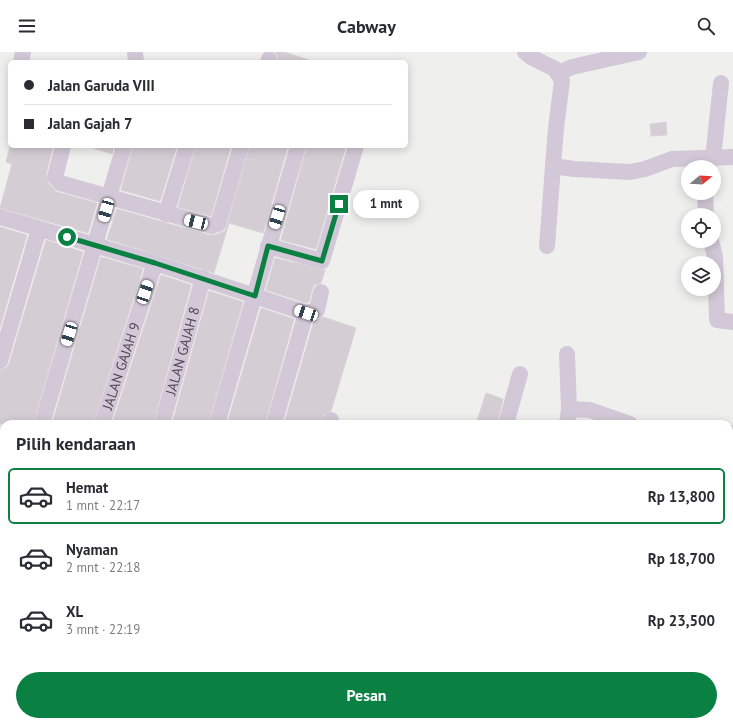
<!DOCTYPE html>
<html lang="id">
<head>
<meta charset="utf-8">
<style>
  :root { --surface:#fff; --page:#f2f2f3; --text:#2b2b33; --muted:#7c7c81; --line:#e1e1e2; --accent:#0b8043 }
  body { margin:0; font-family:"PT Sans",sans-serif; background:var(--page); color:var(--text); height:100vh; display:flex; flex-direction:column; font-size:15px; white-space:nowrap }
  * { box-sizing:border-box; margin:0 }
  p { font-size:13px; color:var(--muted) }
  .icon { flex:none; width:22px; height:22px; fill:none; stroke:currentColor; stroke-width:2; stroke-linecap:round; stroke-linejoin:round }
  .map { position:relative; flex:1; overflow:hidden }
  .sheet { position:absolute; left:0px; top:368px; width:733px; height:306px; display:flex; flex-direction:column; background:var(--surface); border-radius:12px 12px 0 0; box-shadow:0 2px 10px #0003 }
  .sheet>* { flex:none }
  .guide { position:absolute; left:8px; top:8px; width:400px; height:88px; border-radius:6px; box-shadow:0 2px 10px #0003; display:grid; align-content:center; height:88px; padding:0 16px; background:var(--surface) }
  .needle { width:26px; rotate:72deg }
  .buttons { position:absolute; left:681px; top:108px; display:grid; gap:8px }
  .buttons a { display:grid; place-items:center; width:40px; height:40px; border-radius:50%; background:var(--surface); box-shadow:0 2px 10px #0003; font-size:20px }
  .end { position:absolute; width:18px; height:18px; margin:-9px; border:5px solid #0b8043; background:#fff; box-shadow:0 0 0 2px #fff }
  .from { border-radius:50% }
  .bubble { position:absolute; height:28px; border-radius:14px; background:var(--surface); box-shadow:0 2px 10px #0003; font-size:13px; font-weight:600; line-height:28px; text-align:center }
  .car { position:absolute; width:12px; height:24px; margin:-12px -6px; border-radius:5px; box-shadow:0 0 3px 1px #0007; background:linear-gradient(#fff 24%,#345 0 40%,#fff 0 76%,#345 0 86%,#fff 0) }
  .guide b { display:flex; align-items:center; gap:14px; height:38px; font-size:15px }
  .guide b+b { border-top:1px solid var(--line) }
  .guide i { width:10px; height:10px; background:var(--text) }
  ul { padding:0; list-style:none }
  li { display:flex; align-items:center; gap:12px; height:56px; margin:0 8px 6px; padding:0 8px; border:2px solid transparent; border-radius:6px }
  li div { flex:1 }
  li b { display:block; font-size:15px }
  li em { font-style:normal; font-weight:600 }
  li.active { border-color:var(--accent) }
  li>.icon { width:36px; height:36px; stroke-width:1.5 }
  h2 { padding:0 16px; font-size:18px; line-height:48px }
  .cta { display:flex; gap:8px; margin-top:auto; padding:8px 16px }
  .cta a { flex:1; height:46px; border-radius:24px; background:var(--accent); color:#fff; font-size:16px; font-weight:600; line-height:46px; text-align:center }
  header { display:flex; justify-content:space-between; align-items:center; height:52px; padding:0 16px; background:var(--surface); font-size:18px; font-weight:600 }
  .map>svg:first-child { display:block }
  .lines { fill:none; stroke-linecap:round; stroke-linejoin:round }
  .canal { stroke:#bb8ee5; stroke-width:13 }
  .building { fill:#d4cdd4; stroke:#d9d2d8 }
  .minor { stroke:#d3c8d7; stroke-width:16 }
  .route { stroke:#0b8043; stroke-width:5 }
  .labels { text-anchor:middle; stroke-width:4; stroke-linejoin:round; paint-order:stroke }
  .street-label { font-size:14px; fill:#554759; stroke:#fff }
</style>
</head>
<body>
<header><svg class="icon" aria-label="menu" viewBox="0 0 24 24"><path d="M4 6h16M4 12h16M4 18h16"/></svg>Cabway<svg class="icon" aria-label="search" viewBox="0 0 24 24"><circle cx="10" cy="10" r="6"/><path d="M15 15l6 6"/></svg></header>
<div class="map">
<svg width="733" height="674" viewBox="0 0 733 674">
  <rect width="100%" height="100%" fill="#eff0ed"/>
  <g class="lines">
    <g class="canal">
      <path d="M0,465L4,467"/>
      <path d="M677,670L691,674"/>
    </g>
  </g>
  <g class="building">
    <path d="M275,0H284L309,8V10H278V5Z"/>
    <path d="M666,70L667,83L651,84L650,72Z"/>
    <path d="M10,94H53L46,123L48,131L57,140L97,151L88,181L0,156L12,112L6,110Z"/>
    <path d="M93,94H114L112,102L93,96Z"/>
    <path d="M133,94H177L160,149L121,138Z"/>
    <path d="M196,94H231L211,164L178,155Z"/>
    <path d="M250,94H288L263,181L229,171L214,221L107,187L117,157L209,183H215L225,179Z"/>
    <path d="M307,94H346L316,197L281,188Z"/>
    <path d="M0,175L27,183L0,275Z"/>
    <path d="M46,188L83,200L33,372H0V318L6,316L9,312Z"/>
    <path d="M101,205L143,217L93,372H52Z"/>
    <path d="M275,206L325,218L321,231L314,233L312,238L309,250L306,251L266,238Z"/>
    <path d="M161,223L191,233L153,372H112Z"/>
    <path d="M209,239L243,250L208,372H172Z"/>
    <path d="M261,256L294,267L265,372H227Z"/>
    <path d="M323,265L356,276L331,359L324,362L321,372H284L314,269Z"/>
    <path d="M486,341L503,347L497,372H476Z"/>
  </g>
  <g class="lines">
    <g class="minor">
      <path d="M135,0L136,10"/>
      <path d="M525,0L531,5L555,17L562,29L556,76L553,114L574,117L630,120L645,117L672,107L733,105"/>
      <path d="M21,10L23,0"/>
      <path d="M268,10L269,7"/>
      <path d="M559,21L572,15L639,0"/>
      <path d="M63,94L55,125L60,131L212,174L218,172L241,94"/>
      <path d="M713,106L721,31"/>
      <path d="M705,141L706,163"/>
      <path d="M166,162L187,94"/>
      <path d="M0,165L155,211L306,261L317,258L321,240"/>
      <path d="M711,189L715,204L717,268L733,270"/>
      <path d="M268,194L322,209L356,94"/>
      <path d="M547,194L553,114"/>
      <path d="M567,302L569,357"/>
      <path d="M0,309L39,177"/>
      <path d="M42,372L124,94"/>
      <path id="s1" d="M102,372L155,211"/>
      <path id="s2" d="M162,372L203,226"/>
      <path d="M217,372L298,94"/>
      <path d="M274,372L306,261"/>
      <path d="M330,372L331,368"/>
      <path d="M506,372L520,322"/>
      <path d="M567,372L569,357L590,358L630,372"/>
      <path d="M729,382L733,381"/>
      <path d="M0,390L4,391"/>
      <path d="M0,451L4,452"/>
      <path d="M0,480L4,481"/>
      <path d="M0,511L4,497"/>
      <path d="M0,552L4,554"/>
      <path d="M729,576L733,562"/>
      <path d="M729,599L733,601"/>
      <path d="M0,608L4,609"/>
      <path d="M0,663L4,664"/>
      <path d="M24,670L37,674"/>
      <path d="M203,670L216,674"/>
      <path d="M400,670L414,674"/>
      <path d="M635,670L649,674"/>
      <path d="M726,670L733,672"/>
    </g>
  </g>
  <g class="lines">
    <path class="route" d="M67,185L155,211L255,244L268,194L322,209L339,152"/>
  </g>
  <g class="labels">
    <g class="street-label">
      <text dy="5" stroke="none"><textPath href="#s2" startOffset="76">JALAN GAJAH 8</textPath></text>
      <text dy="5" stroke="none"><textPath href="#s1" startOffset="61">JALAN GAJAH 9</textPath></text>
    </g>
  </g>
</svg>
<div class="buttons">
<a><svg class="needle" viewBox="-14 -14 28 28"><path d="M0-13l5 13h-10z" fill="#e53935"/><path d="M0 13l5-13h-10z" fill="#7c7c81"/></svg></a>
<a><svg class="icon" aria-label="locate" viewBox="0 0 24 24"><circle cx="12" cy="12" r="6"/><path d="M12 2v4M12 18v4M2 12h4M18 12h4"/></svg></a>
<a><svg class="icon" aria-label="layers" viewBox="0 0 24 24"><path d="M12 4l9 5-9 5-9-5zM3 14l9 5 9-5"/></svg></a>
</div>
<i class="end from" style="left:67px;top:185px"></i>
<i class="end" style="left:339px;top:152px"></i>
<div class="bubble" style="left:353px;top:138px;width:66px">1 mnt</div>
<i class="car" style="left:106px;top:158px;rotate:196deg"></i>
<i class="car" style="left:277px;top:165px;rotate:197deg"></i>
<i class="car" style="left:196px;top:170px;rotate:284deg"></i>
<i class="car" style="left:145px;top:240px;rotate:18deg"></i>
<i class="car" style="left:306px;top:261px;rotate:288deg"></i>
<i class="car" style="left:69px;top:282px;rotate:197deg"></i>
<div class="guide">
<b><i class="from"></i>Jalan Garuda VIII</b>
<b><i></i>Jalan Gajah 7</b>
</div>
<section class="sheet">
<h2>Pilih kendaraan</h2>
<ul>
<li class="active"><svg class="icon" aria-label="car" viewBox="0 0 24 24"><path d="M5 17H2v-5l4-1 3-4h7l3 4 3 1v5h-3M9 17h6M6 11h13"/><circle cx="7" cy="17" r="2"/><circle cx="17" cy="17" r="2"/></svg><div><b>Hemat</b><p>1 mnt · 22:17</p></div><em>Rp 13,800</em></li>
<li><svg class="icon" aria-label="car" viewBox="0 0 24 24"><path d="M5 17H2v-5l4-1 3-4h7l3 4 3 1v5h-3M9 17h6M6 11h13"/><circle cx="7" cy="17" r="2"/><circle cx="17" cy="17" r="2"/></svg><div><b>Nyaman</b><p>2 mnt · 22:18</p></div><em>Rp 18,700</em></li>
<li><svg class="icon" aria-label="car" viewBox="0 0 24 24"><path d="M5 17H2v-5l4-1 3-4h7l3 4 3 1v5h-3M9 17h6M6 11h13"/><circle cx="7" cy="17" r="2"/><circle cx="17" cy="17" r="2"/></svg><div><b>XL</b><p>3 mnt · 22:19</p></div><em>Rp 23,500</em></li>
</ul>
<div class="cta"><a>Pesan</a></div>
</section>
</div>
</body>
</html>
